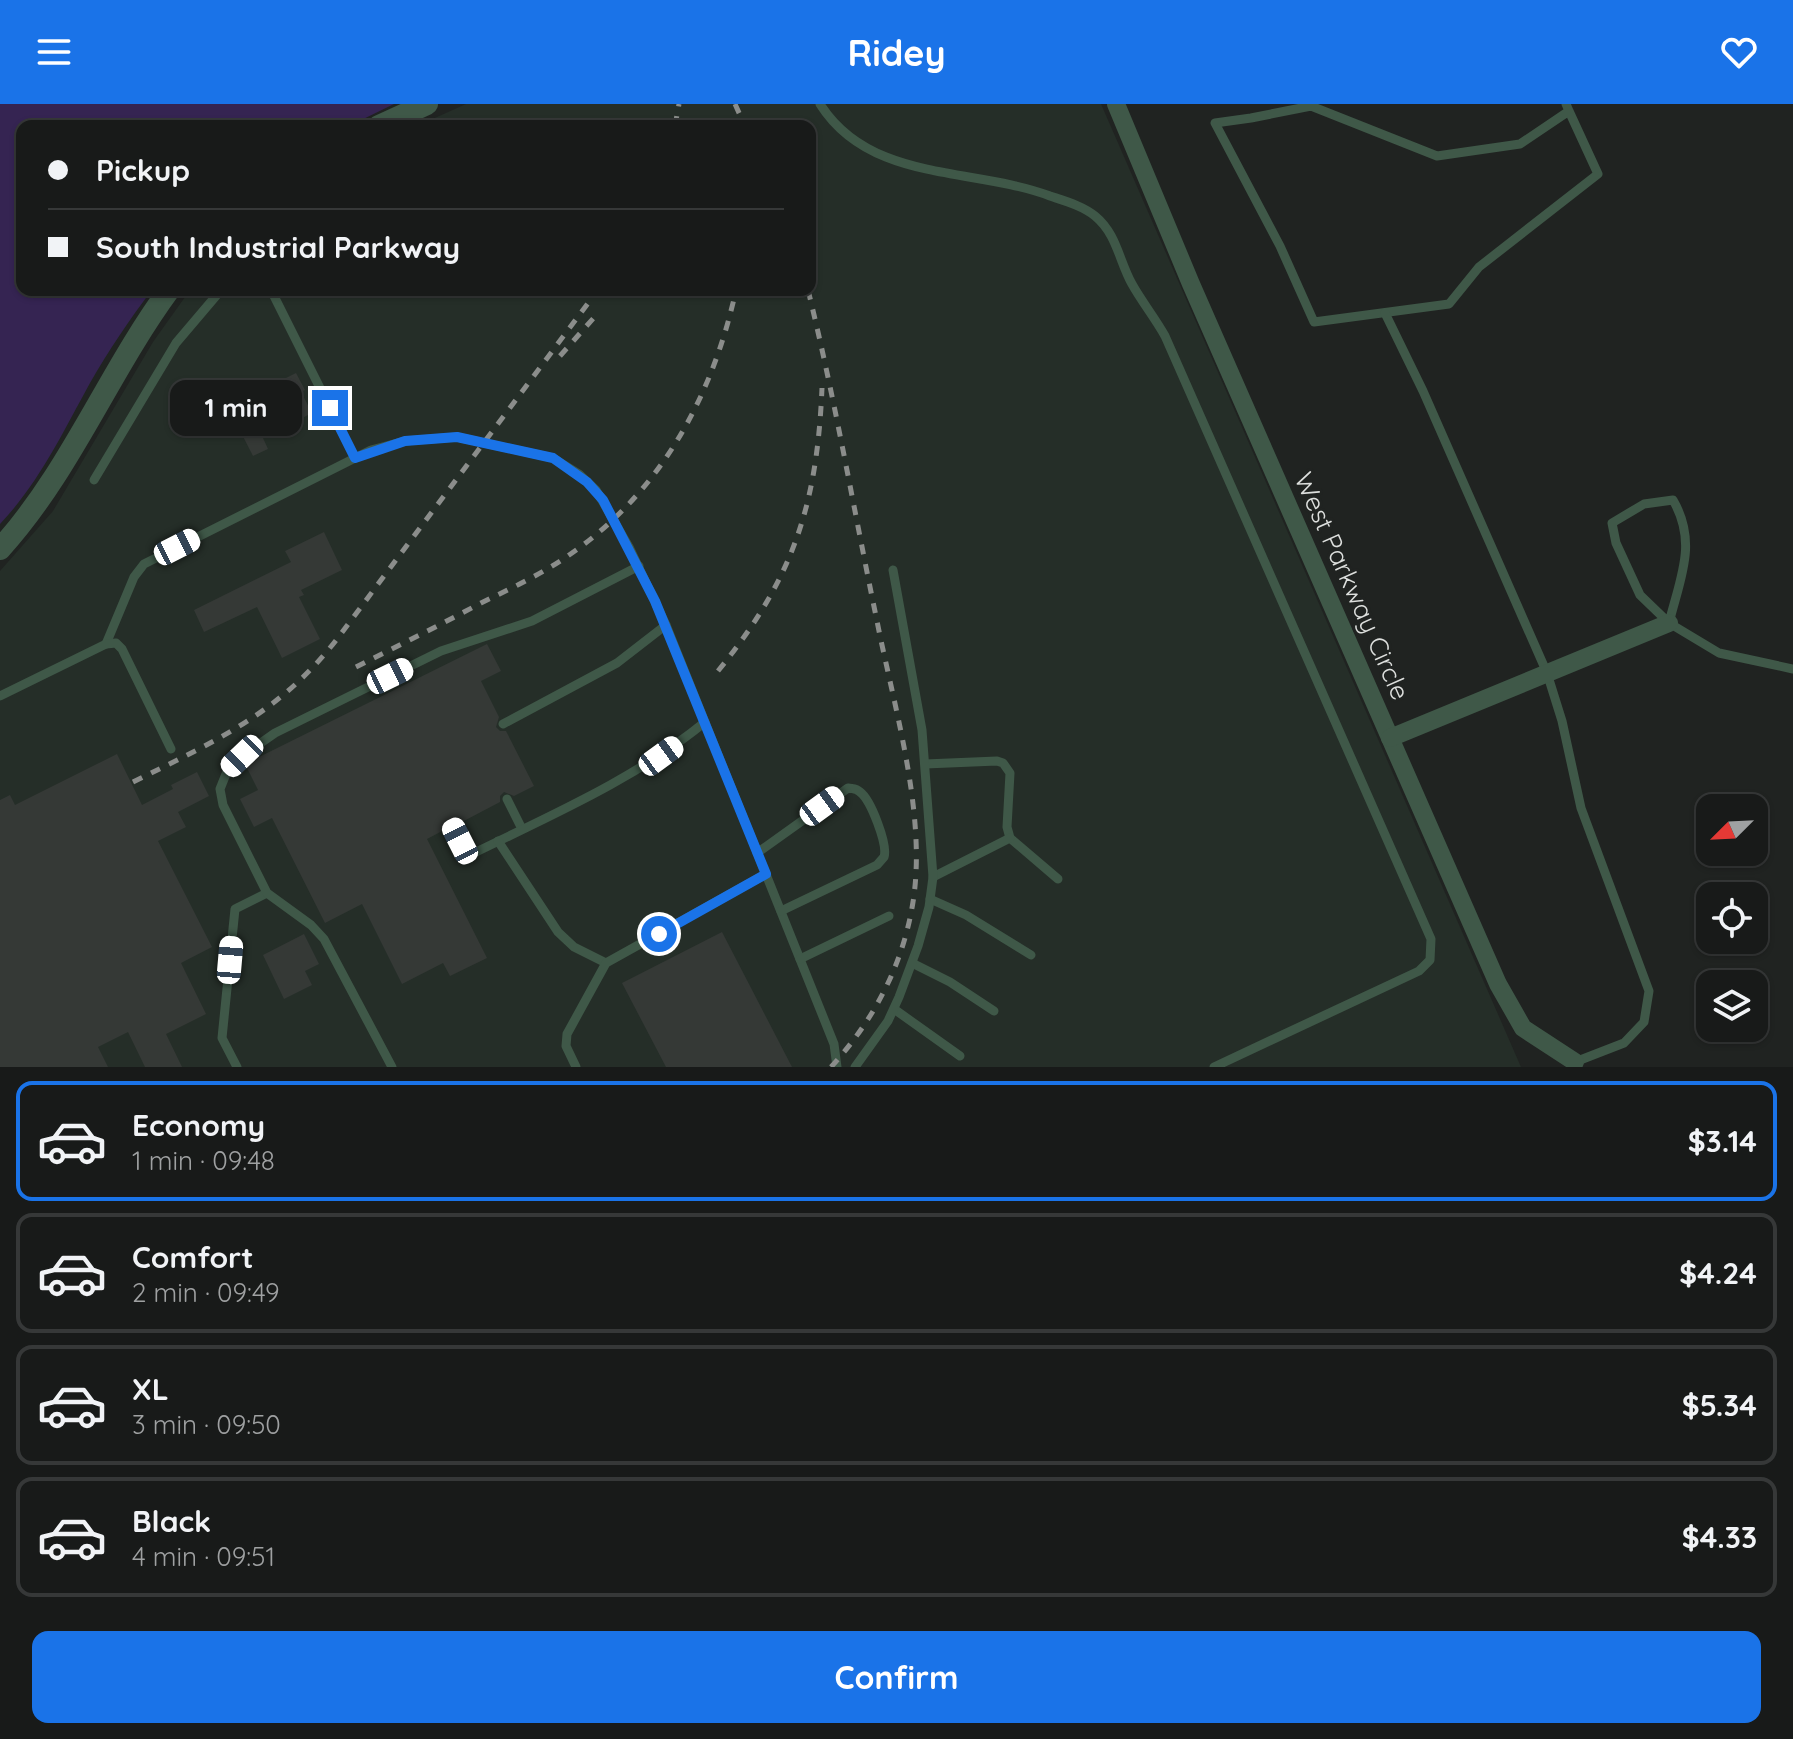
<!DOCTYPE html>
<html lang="en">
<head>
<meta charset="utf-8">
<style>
  :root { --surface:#181a19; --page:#212322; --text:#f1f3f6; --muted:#9fa1a2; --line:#363838; --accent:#1a73e8 }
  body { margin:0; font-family:Quicksand,sans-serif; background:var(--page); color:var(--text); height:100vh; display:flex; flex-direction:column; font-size:30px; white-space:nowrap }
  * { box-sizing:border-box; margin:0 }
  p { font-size:26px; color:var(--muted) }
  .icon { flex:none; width:44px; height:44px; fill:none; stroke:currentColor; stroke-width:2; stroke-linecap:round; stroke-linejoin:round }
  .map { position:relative; height:963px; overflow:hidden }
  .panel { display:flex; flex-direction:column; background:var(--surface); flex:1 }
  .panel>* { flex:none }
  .top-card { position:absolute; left:16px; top:16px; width:800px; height:176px; border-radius:16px; box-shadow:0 2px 6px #0004,0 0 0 2px var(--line); display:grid; align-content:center; height:176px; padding:0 32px; background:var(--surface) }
  .needle { width:52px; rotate:246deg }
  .tools { position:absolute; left:1696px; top:690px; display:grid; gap:16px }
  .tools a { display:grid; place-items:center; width:72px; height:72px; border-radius:16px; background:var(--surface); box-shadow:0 2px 6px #0004,0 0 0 2px var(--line); font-size:40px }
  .end { position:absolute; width:36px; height:36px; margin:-18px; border:10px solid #1a73e8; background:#fff; box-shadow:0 0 0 4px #fff }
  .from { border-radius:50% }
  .bubble { position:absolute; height:56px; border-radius:16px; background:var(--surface); box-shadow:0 2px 6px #0004,0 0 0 2px var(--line); font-size:26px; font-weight:700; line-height:56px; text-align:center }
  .car { position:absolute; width:24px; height:48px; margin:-24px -12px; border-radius:10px; box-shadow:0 0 6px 2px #0007; background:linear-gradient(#fff 24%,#345 0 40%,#fff 0 76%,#345 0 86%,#fff 0) }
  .top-card b { display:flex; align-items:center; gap:28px; height:76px; font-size:30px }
  .top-card b+b { border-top:2px solid var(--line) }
  .top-card i { width:20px; height:20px; background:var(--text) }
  ul { padding:14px 0 0; list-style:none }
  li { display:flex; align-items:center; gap:24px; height:120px; margin:0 16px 12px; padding:0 16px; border:4px solid var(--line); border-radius:16px }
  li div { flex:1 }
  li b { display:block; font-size:30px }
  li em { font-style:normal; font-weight:700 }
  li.selected { border-color:var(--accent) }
  li>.icon { width:72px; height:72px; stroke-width:1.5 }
  .primary-button { display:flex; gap:16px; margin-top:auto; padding:16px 32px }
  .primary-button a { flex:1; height:92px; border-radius:16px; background:var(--accent); color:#fff; font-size:32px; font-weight:700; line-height:92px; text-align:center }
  header { display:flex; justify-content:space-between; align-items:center; height:104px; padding:0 32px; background:var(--accent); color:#fff; font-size:36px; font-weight:700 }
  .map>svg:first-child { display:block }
  .built { fill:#252e28 }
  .green { fill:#352452 }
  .building { fill:#353936 }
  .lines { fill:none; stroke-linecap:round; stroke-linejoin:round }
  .service { stroke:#3f5848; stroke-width:9 }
  .minor { stroke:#3f5848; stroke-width:18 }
  .tertiary { stroke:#3f5848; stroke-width:22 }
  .rail { stroke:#8b8d8b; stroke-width:5; stroke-dasharray:10 10; stroke-linecap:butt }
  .route { stroke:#1a73e8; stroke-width:10 }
  .labels { text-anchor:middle; stroke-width:6; stroke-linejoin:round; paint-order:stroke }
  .street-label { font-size:26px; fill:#dddfdd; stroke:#202321 }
</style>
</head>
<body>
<header><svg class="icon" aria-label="menu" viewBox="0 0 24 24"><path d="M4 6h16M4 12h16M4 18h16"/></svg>Ridey<svg class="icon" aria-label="heart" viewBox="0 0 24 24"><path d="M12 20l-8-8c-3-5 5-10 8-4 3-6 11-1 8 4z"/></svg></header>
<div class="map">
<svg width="1793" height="963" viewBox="0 0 1793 963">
  <rect width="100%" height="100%" fill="#202321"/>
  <path class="built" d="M466,0H1101L1521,963H0V467L53,407L153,238L190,186H810V22H417Z"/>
  <path class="green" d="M0,0H394L349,22H22V186H152C129,216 109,246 90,279C63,328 39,379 0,420Z"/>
  <g class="building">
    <path d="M296,269L305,286L301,288L312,309L263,334L268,345L253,352L228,303Z"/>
    <path d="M324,428L342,466L301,486L304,491L299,493L320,535L282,554L257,503L204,528L194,506L291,458L285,447Z"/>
    <path d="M487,540L501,567L481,577L499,613L496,623L500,627H506L534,682L514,692L504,688L500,692V698L460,719L450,715L446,719V725L427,735L487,854L450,872L443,859L402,880L362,800L325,819L272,714L254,723L240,695L258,686L245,660Z"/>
    <path d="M117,650L142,701L173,685L171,681L197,668L209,692L178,708L186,723L158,737L212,843L181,859L206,910L166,930L182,963H145L128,928L98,943L108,963H0V696L10,691L15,701Z"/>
    <path d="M722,828L792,963H666L622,879Z"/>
    <path d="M304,830L319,860L305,867L312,881L284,895L263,851Z"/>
  </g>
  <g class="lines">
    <g class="service">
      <path d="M820,0C870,79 973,63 1050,92C1065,97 1083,102 1095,112C1117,130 1119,157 1132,180C1142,198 1155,214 1165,232L1431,835L1430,856L1419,867L1214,963"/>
      <path d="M1566,0L1569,7L1598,70L1479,163L1449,200L1314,218L1280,142L1215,19L1251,14L1311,2L1437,52L1520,40L1569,7"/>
      <path d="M271,186L355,354"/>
      <path d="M1385,209L1423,287L1547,569L1562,617L1581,704L1649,887L1644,918L1624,939L1575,958"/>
      <path d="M94,376L176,239L221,186"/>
      <path d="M1669,519C1680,474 1698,439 1673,396L1644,400L1612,419L1616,439L1640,491L1669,519L1719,549L1793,565"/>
      <path d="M106,540L134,473L144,460L371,346L405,337L457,333L553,354L579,370L596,386L629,443L666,521L834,940L837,963"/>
      <path d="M0,592L106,540L116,539L122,545L171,645"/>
      <path d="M503,620L617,559L666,521"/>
      <path d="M925,660L997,657L1003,659L1010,669L1007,723L1010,734L1058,775"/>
      <path d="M507,695L522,725"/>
      <path d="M453,722L468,752C549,712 634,676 705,618"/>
      <path d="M498,737L558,828L574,843L606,859"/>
      <path d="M757,749L848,684C854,685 856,684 860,688C871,696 888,741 884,753L877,761L781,807"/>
      <path d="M933,773L1010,734"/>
      <path d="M930,795L966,811L1031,851"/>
      <path d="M800,855L889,812"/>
      <path d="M912,859L950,878L994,907"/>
      <path d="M894,905L960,952"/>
      <path d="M237,963L222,934L235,805L267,789"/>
      <path d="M392,963L324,835L311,821L267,789L223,701L220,685L228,665L252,645L275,629L441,547L532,517L639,462"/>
      <path d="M576,963L566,942L567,930L606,859L766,770"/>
      <path d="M855,963L888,917L899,893L918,842L929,803L933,773L922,626L893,466"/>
    </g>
    <g class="minor">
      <path d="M1116,0L1191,180L1498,880L1523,924L1575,958"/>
      <path d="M1390,634L1669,519"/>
    </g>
    <g class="tertiary">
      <path d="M379,22L427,0"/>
      <path d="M0,445C70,368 108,269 169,186"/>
    </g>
    <g class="rail">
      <path d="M735,0L745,22"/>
      <path d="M675,22L679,0"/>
      <path d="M808,186C835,295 854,407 877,517C894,603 927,711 913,798C903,861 874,916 831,963"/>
      <path d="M560,252L598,209"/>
      <path d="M356,563C398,542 440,521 481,499C512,484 544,469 572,449C662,386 713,291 736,186"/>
      <path d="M718,567C793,475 817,402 822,284"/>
      <path d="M133,678C215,637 279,610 337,535L598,186"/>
    </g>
  </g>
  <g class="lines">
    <path class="route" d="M330,304L355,354L405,337L457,333L553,354L587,378L603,396L655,497L766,770L659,830"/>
  </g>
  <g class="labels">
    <g class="street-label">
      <text transform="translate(1352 482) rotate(66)" y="9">West Parkway Circle</text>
    </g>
  </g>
</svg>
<div class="tools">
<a><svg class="needle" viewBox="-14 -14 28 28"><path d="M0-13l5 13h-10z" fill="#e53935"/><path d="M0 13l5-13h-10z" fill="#9fa1a2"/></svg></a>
<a><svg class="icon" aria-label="locate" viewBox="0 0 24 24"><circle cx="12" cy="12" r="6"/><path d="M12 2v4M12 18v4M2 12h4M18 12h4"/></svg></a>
<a><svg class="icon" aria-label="layers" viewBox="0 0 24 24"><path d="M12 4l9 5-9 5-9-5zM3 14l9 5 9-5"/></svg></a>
</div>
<i class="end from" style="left:659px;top:830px"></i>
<i class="end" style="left:330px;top:304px"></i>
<div class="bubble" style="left:170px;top:276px;width:132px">1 min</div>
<i class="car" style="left:177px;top:443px;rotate:63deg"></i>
<i class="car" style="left:390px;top:572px;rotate:64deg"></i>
<i class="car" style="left:242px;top:652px;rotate:226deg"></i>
<i class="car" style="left:661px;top:652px;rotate:54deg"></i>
<i class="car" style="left:822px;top:702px;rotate:54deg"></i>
<i class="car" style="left:460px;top:737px;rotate:333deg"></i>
<i class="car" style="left:230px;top:856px;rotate:5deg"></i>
<div class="top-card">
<b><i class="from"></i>Pickup</b>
<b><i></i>South Industrial Parkway</b>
</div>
</div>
<section class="panel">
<ul>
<li class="selected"><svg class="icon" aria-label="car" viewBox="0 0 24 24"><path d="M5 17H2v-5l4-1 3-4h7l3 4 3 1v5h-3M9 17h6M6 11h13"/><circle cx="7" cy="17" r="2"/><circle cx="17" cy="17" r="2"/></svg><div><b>Economy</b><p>1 min · 09:48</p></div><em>$3.14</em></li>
<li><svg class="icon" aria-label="car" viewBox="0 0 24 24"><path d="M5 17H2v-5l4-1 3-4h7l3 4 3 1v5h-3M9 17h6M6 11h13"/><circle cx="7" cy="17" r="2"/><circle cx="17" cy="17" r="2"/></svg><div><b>Comfort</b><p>2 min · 09:49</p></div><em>$4.24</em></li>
<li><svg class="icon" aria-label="car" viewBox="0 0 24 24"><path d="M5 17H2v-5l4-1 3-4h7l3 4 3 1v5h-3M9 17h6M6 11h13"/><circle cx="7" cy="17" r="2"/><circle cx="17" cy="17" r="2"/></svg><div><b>XL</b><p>3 min · 09:50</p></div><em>$5.34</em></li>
<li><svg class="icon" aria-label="car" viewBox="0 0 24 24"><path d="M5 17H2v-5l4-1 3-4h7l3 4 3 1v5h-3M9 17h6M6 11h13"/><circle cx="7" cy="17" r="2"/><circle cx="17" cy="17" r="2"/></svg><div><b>Black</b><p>4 min · 09:51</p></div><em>$4.33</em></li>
</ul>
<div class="primary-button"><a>Confirm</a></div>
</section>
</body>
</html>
